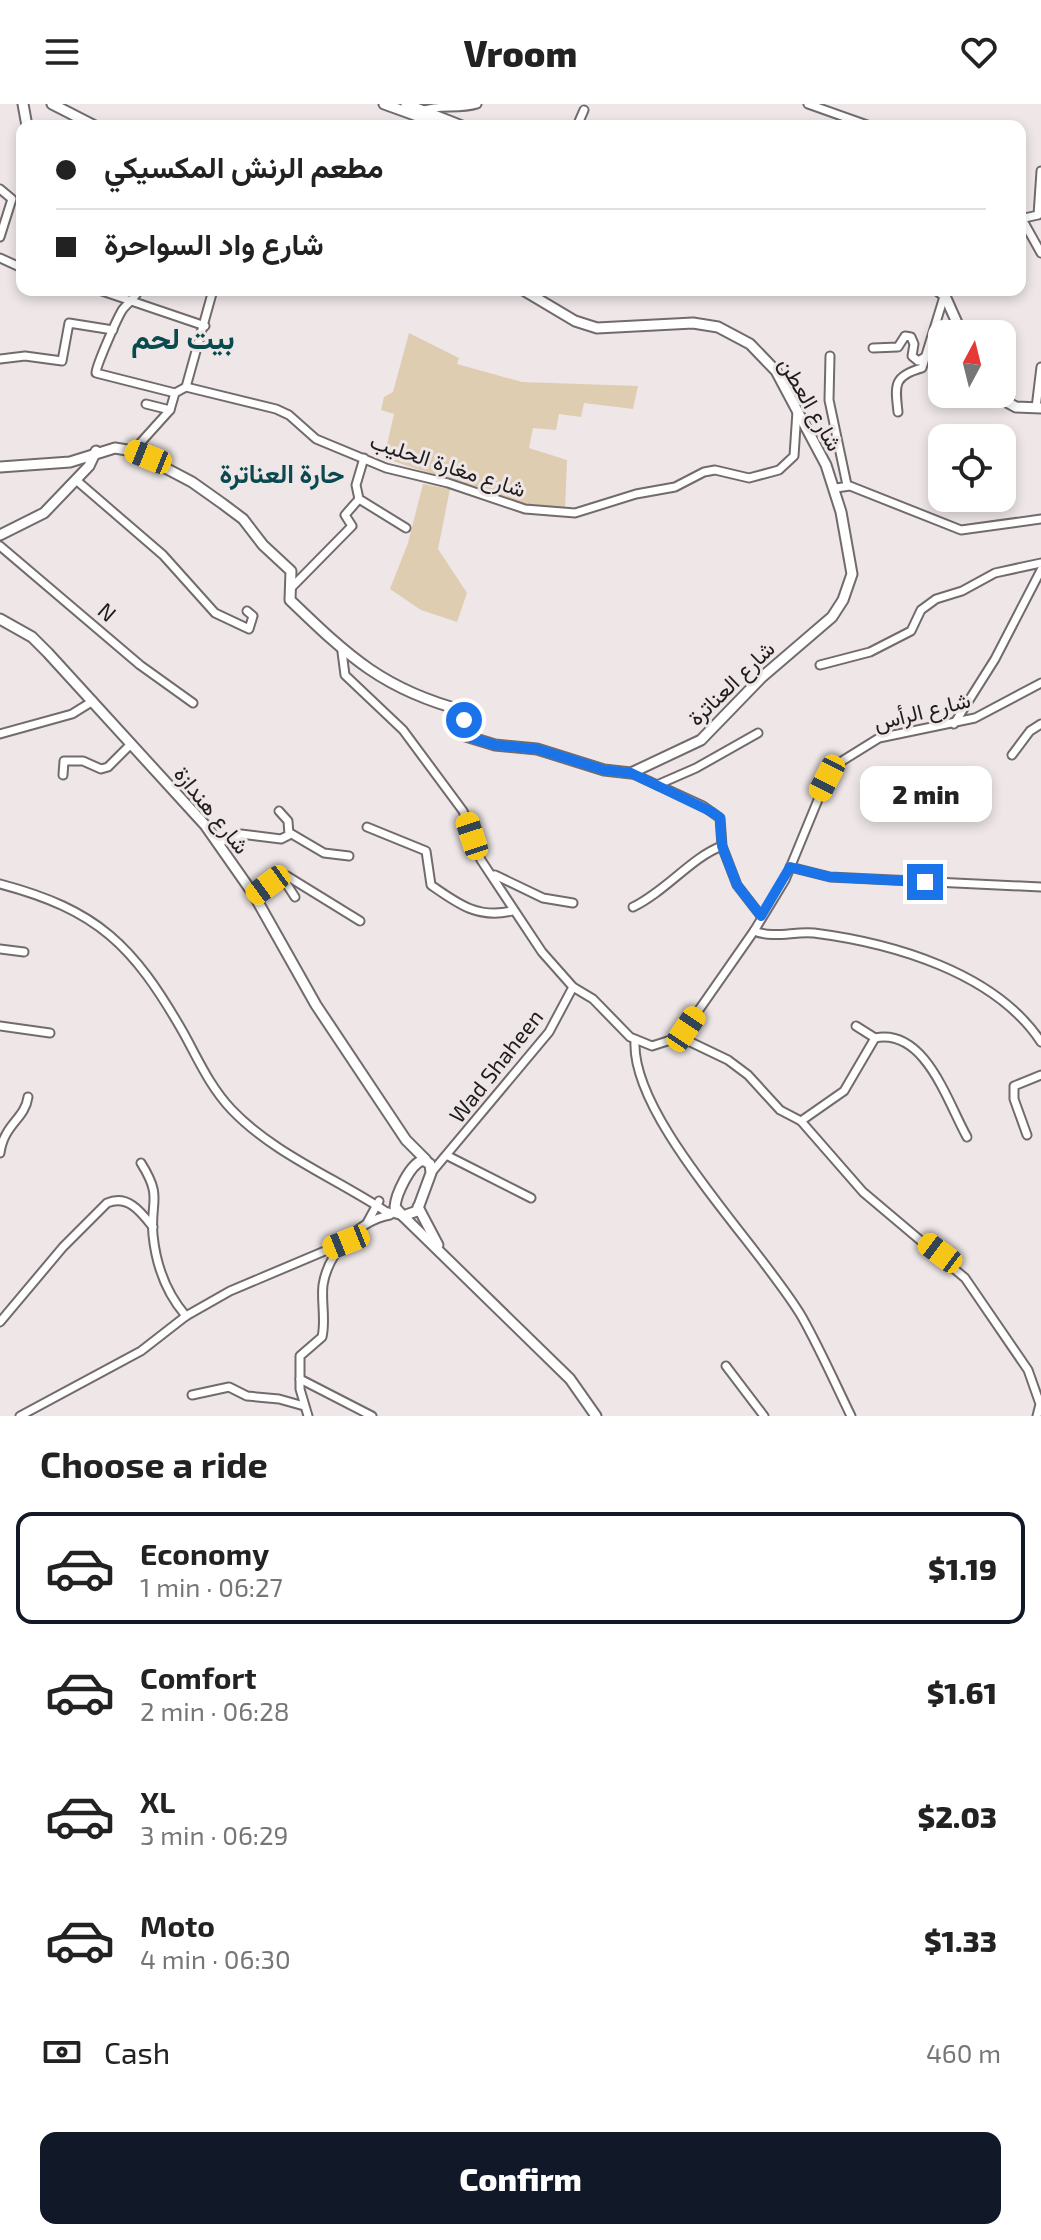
<!DOCTYPE html>
<html lang="en">
<head>
<meta charset="utf-8">
<style>
  :root { --surface:#fff; --page:#f2f2f2; --text:#222; --muted:#767676; --line:#e0e0e0; --accent:#111827 }
  body { margin:0; font-family:"Exo 2",Vazirmatn,sans-serif; background:var(--page); color:var(--text); height:100vh; display:flex; flex-direction:column; font-size:30px; white-space:nowrap }
  * { box-sizing:border-box; margin:0 }
  p { font-size:26px; color:var(--muted) }
  .icon { flex:none; width:44px; height:44px; fill:none; stroke:currentColor; stroke-width:2; stroke-linecap:round; stroke-linejoin:round }
  .map { position:relative; height:1312px; overflow:hidden }
  .sheet { display:flex; flex-direction:column; background:var(--surface); flex:1 }
  .sheet>* { flex:none }
  .top-card { position:absolute; left:16px; top:16px; width:1010px; height:176px; border-radius:16px; box-shadow:0 4px 12px #0003; display:grid; align-content:center; height:176px; padding:0 40px; background:var(--surface) }
  .needle { width:52px; rotate:7deg }
  .tools { position:absolute; left:928px; top:216px; display:grid; gap:16px }
  .tools a { display:grid; place-items:center; width:88px; height:88px; border-radius:16px; background:var(--surface); box-shadow:0 4px 12px #0003; font-size:40px }
  .end { position:absolute; width:36px; height:36px; margin:-18px; border:10px solid #1a73e8; background:#fff; box-shadow:0 0 0 4px #fff }
  .from { border-radius:50% }
  .bubble { position:absolute; height:56px; border-radius:16px; background:var(--surface); box-shadow:0 4px 12px #0003; font-size:26px; font-weight:800; line-height:56px; text-align:center }
  .car { position:absolute; width:24px; height:48px; margin:-24px -12px; border-radius:10px; box-shadow:0 0 6px 2px #0007; background:linear-gradient(#f5c518 24%,#345 0 40%,#f5c518 0 76%,#345 0 86%,#f5c518 0) }
  .top-card b { display:flex; align-items:center; gap:28px; height:76px; font-size:30px }
  .top-card b+b { border-top:2px solid var(--line) }
  .top-card i { width:20px; height:20px; background:var(--text) }
  ul { padding:0; list-style:none }
  li { display:flex; align-items:center; gap:24px; height:112px; margin:0 16px 12px; padding:0 24px; border:4px solid transparent; border-radius:16px }
  li div { flex:1 }
  li b { display:block; font-size:30px }
  li em { font-style:normal; font-weight:800 }
  li.selected { border-color:var(--accent) }
  li>.icon { width:72px; height:72px; stroke-width:1.5 }
  h2 { padding:0 40px; font-size:36px; line-height:96px }
  .pay { display:flex; align-items:center; gap:20px; height:88px; padding:0 40px; font-size:30px }
  .pay p { margin-inline-start:auto }
  .cta { display:flex; gap:16px; margin-top:auto; padding:16px 40px }
  .cta a { flex:1; height:92px; border-radius:16px; background:var(--accent); color:#fff; font-size:32px; font-weight:800; line-height:92px; text-align:center }
  header { display:flex; justify-content:space-between; align-items:center; height:104px; padding:0 40px; background:var(--surface); font-size:36px; font-weight:800 }
  .map>svg:first-child { display:block }
  .green { fill:#dfcdb2 }
  .lines { fill:none; stroke-linecap:round; stroke-linejoin:round }
  .street-casing { stroke:#726b6c; stroke-width:11 }
  .secondary-casing { stroke:#726b6c; stroke-width:13 }
  .street { stroke:#fff; stroke-width:7 }
  .secondary { stroke:#fff; stroke-width:9 }
  .route { stroke:#1a73e8; stroke-width:10 }
  .labels { text-anchor:middle; stroke-width:6; stroke-linejoin:round; paint-order:stroke }
  .street-label { font-size:22px; fill:#201d1d; stroke:#eee6e7 }
  .quarter-label { font-size:26px; font-weight:bold; fill:#094a4f; stroke:#eee6e7 }
  .district-label { font-size:30px; font-weight:bold; fill:#094a4f; stroke:#eee6e7 }
</style>
</head>
<body>
<header><svg class="icon" aria-label="menu" viewBox="0 0 24 24"><path d="M4 6h16M4 12h16M4 18h16"/></svg>Vroom<svg class="icon" aria-label="heart" viewBox="0 0 24 24"><path d="M12 20l-8-8c-3-5 5-10 8-4 3-6 11-1 8 4z"/></svg></header>
<div class="map">
<svg width="1041" height="1312" viewBox="0 0 1041 1312">
  <rect width="100%" height="100%" fill="#eee6e7"/>
  <g class="green">
    <path d="M409,229L459,254L457,260L522,278L638,282L633,305L584,299L581,313L559,310L556,326L533,324L529,344L567,356L565,407L528,402L384,354L394,310L381,306L384,293L393,288Z"/>
    <path d="M423,380L450,385L438,445L467,489L457,518L421,506L390,485L408,439Z"/>
  </g>
  <g class="lines">
    <g class="street-casing">
      <g id="street">
        <path d="M808,0L870,22"/>
        <path d="M421,7C439,0 458,6 477,0"/>
        <path d="M577,22L584,6"/>
        <path d="M0,85L12,95L0,133"/>
        <path d="M1020,115L1038,111L1041,67"/>
        <path d="M1022,115L1041,149"/>
        <path d="M0,154L22,164"/>
        <path d="M99,186L205,222"/>
        <path d="M139,186C134,195 129,198 123,205C118,212 96,262 96,269L175,289"/>
        <path d="M873,244L898,243L905,232L911,233L914,240L912,252L918,257L925,253"/>
        <path d="M830,252L829,296L847,381"/>
        <path d="M0,255L25,252L62,257L69,219L113,226"/>
        <path d="M186,283L276,305L289,311L316,335L386,364L448,379L525,405L575,409L636,390L675,383L704,368L715,366L749,374L779,366L794,352L797,307"/>
        <path d="M146,300L170,306"/>
        <path d="M1036,304L1041,263"/>
        <path d="M898,308C895,281 893,272 922,264L946,186"/>
        <path d="M133,347L170,306L175,289L186,283L213,186"/>
        <path d="M364,354L356,381L359,395L406,424"/>
        <path d="M76,376L163,451L215,509L249,525L253,512L247,507"/>
        <path d="M836,384L850,382L961,426L1041,415"/>
        <path d="M0,442L140,561L193,599"/>
        <path d="M292,483L352,422L345,411L359,395"/>
        <path d="M342,548L345,571L403,626L463,707L481,756L542,848L573,883L593,895L630,933L652,942L680,933L754,827L785,776L827,674L842,657L879,634L975,614L1041,579"/>
        <path d="M820,561L870,548L911,527L921,506L936,495L962,487L995,469L1041,459"/>
        <path d="M954,620L995,555L1041,466"/>
        <path d="M0,630L72,610L93,597"/>
        <path d="M1012,651L1030,627L1041,620"/>
        <path d="M631,669L703,702L720,714L722,742L737,781L761,812"/>
        <path d="M63,671L64,657H83L101,665L108,663L131,640"/>
        <path d="M657,681L696,664L758,629"/>
        <path d="M367,723L426,747L431,781C458,800 478,815 512,807"/>
        <path d="M290,729L324,749L349,752"/>
        <path d="M218,739L241,730L281,735L289,731L288,717L279,707"/>
        <path d="M790,763L830,773L1041,783"/>
        <path d="M495,771L543,794L573,799"/>
        <path d="M282,773L295,793"/>
        <path d="M0,780C98,806 133,841 183,928C198,955 210,983 232,1006C273,1049 335,1074 385,1107L403,1112"/>
        <path d="M254,791L287,772L360,817"/>
        <path d="M633,803C666,787 692,753 722,742"/>
        <path d="M754,827C775,835 793,827 814,829C892,839 995,868 1041,938"/>
        <path d="M0,845L24,848"/>
        <path d="M0,922L50,929"/>
        <path d="M856,922L875,934C925,924 947,997 967,1033"/>
        <path d="M680,933L728,956L748,971L780,1006L801,1017L863,1088L965,1174L1028,1266L1040,1300L1037,1312"/>
        <path d="M635,937C631,1015 761,1143 802,1213C820,1245 835,1279 851,1312"/>
        <path d="M801,1017L844,987L875,934"/>
        <path d="M1027,1031L1014,995V982L1041,971"/>
        <path d="M0,1049C4,1020 25,1015 28,993"/>
        <path d="M448,1052L531,1094"/>
        <path d="M141,1059C163,1094 150,1096 153,1131C156,1161 167,1190 186,1212"/>
        <path d="M431,1069L549,928L573,883"/>
        <path d="M367,1119L379,1097"/>
        <path d="M0,1218L63,1143L107,1099C128,1090 141,1108 153,1123"/>
        <path d="M726,1262L764,1312"/>
        <path d="M300,1275L372,1312"/>
        <path d="M192,1291L229,1283L247,1292L279,1295L304,1302"/>
        <path d="M20,1312L141,1247L186,1212L230,1187L346,1138"/>
        <path d="M308,1312L300,1285V1252L322,1233C326,1216 321,1198 323,1181C328,1149 358,1117 390,1111"/>
      </g>
    </g>
    <g class="secondary-casing">
      <g id="secondary">
        <path d="M23,0L27,22"/>
        <path d="M52,0L95,22"/>
        <path d="M384,0L445,22"/>
        <path d="M406,0L462,22"/>
        <path d="M937,186L945,192L962,230"/>
        <path d="M992,290L1016,303L1041,304"/>
        <path d="M0,363L70,358L115,344L133,347L192,378L223,400L243,415L263,441L291,467L290,496C349,553 384,586 465,607L459,630L495,641L537,645L604,666L631,669L701,636L762,573L832,513L843,496L852,470L841,408L826,361L776,267L750,240L718,223L693,219L597,224L575,217L523,186"/>
        <path d="M0,431L44,409L89,362L96,347"/>
        <path d="M0,515L32,533L48,549L205,721L254,791L316,901L406,1036L426,1056"/>
        <path d="M423,1056L430,1060L431,1069L417,1107L403,1112L395,1103C396,1090 410,1060 423,1056Z"/>
        <path d="M418,1103L438,1141"/>
        <path d="M403,1112L570,1275L596,1312"/>
      </g>
    </g>
    <use href="#street" class="street"/>
    <use href="#secondary" class="secondary"/>
  </g>
  <g class="lines">
    <path class="route" d="M464,616L459,630L495,641L537,645L604,666L631,669L712,708L720,714L722,742L737,781L761,812L790,763L830,773L925,778"/>
  </g>
  <g class="labels">
    <g class="street-label">
      <text transform="translate(811 300) rotate(60)" y="8">شارع العطن</text>
      <text transform="translate(448 361) rotate(18)" y="8">شارع مغارة الحليب</text>
      <text transform="translate(107 508) rotate(41)" y="8">N</text>
      <text transform="translate(731 579) rotate(-44)" y="8">شارع العناترة</text>
      <text transform="translate(922 607) rotate(-14)" y="8">شارع الرأس</text>
      <text transform="translate(212 706) rotate(51)" y="8">شارع هندازة</text>
      <text transform="translate(496 962) rotate(-52)" y="8">Wad Shaheen</text>
    </g>
    <g class="quarter-label">
      <text x="282" y="379">حارة العناترة</text>
    </g>
    <g class="district-label">
      <text x="183" y="245">بيت لحم</text>
    </g>
  </g>
</svg>
<div class="tools">
<a><svg class="needle" viewBox="-14 -14 28 28"><path d="M0-13l5 13h-10z" fill="#e53935"/><path d="M0 13l5-13h-10z" fill="#767676"/></svg></a>
<a><svg class="icon" aria-label="locate" viewBox="0 0 24 24"><circle cx="12" cy="12" r="6"/><path d="M12 2v4M12 18v4M2 12h4M18 12h4"/></svg></a>
</div>
<i class="end from" style="left:464px;top:616px"></i>
<i class="end" style="left:925px;top:778px"></i>
<div class="bubble" style="left:860px;top:662px;width:132px">2 min</div>
<i class="car" style="left:148px;top:353px;rotate:292deg"></i>
<i class="car" style="left:827px;top:674px;rotate:207deg"></i>
<i class="car" style="left:472px;top:732px;rotate:342deg"></i>
<i class="car" style="left:268px;top:781px;rotate:234deg"></i>
<i class="car" style="left:686px;top:925px;rotate:34deg"></i>
<i class="car" style="left:346px;top:1138px;rotate:248deg"></i>
<i class="car" style="left:940px;top:1149px;rotate:307deg"></i>
<div class="top-card">
<b><i class="from"></i>مطعم الرنش المكسيكي</b>
<b><i></i>شارع واد السواحرة</b>
</div>
</div>
<section class="sheet">
<h2>Choose a ride</h2>
<ul>
<li class="selected"><svg class="icon" aria-label="car" viewBox="0 0 24 24"><path d="M5 17H2v-5l4-1 3-4h7l3 4 3 1v5h-3M9 17h6M6 11h13"/><circle cx="7" cy="17" r="2"/><circle cx="17" cy="17" r="2"/></svg><div><b>Economy</b><p>1 min · 06:27</p></div><em>$1.19</em></li>
<li><svg class="icon" aria-label="car" viewBox="0 0 24 24"><path d="M5 17H2v-5l4-1 3-4h7l3 4 3 1v5h-3M9 17h6M6 11h13"/><circle cx="7" cy="17" r="2"/><circle cx="17" cy="17" r="2"/></svg><div><b>Comfort</b><p>2 min · 06:28</p></div><em>$1.61</em></li>
<li><svg class="icon" aria-label="car" viewBox="0 0 24 24"><path d="M5 17H2v-5l4-1 3-4h7l3 4 3 1v5h-3M9 17h6M6 11h13"/><circle cx="7" cy="17" r="2"/><circle cx="17" cy="17" r="2"/></svg><div><b>XL</b><p>3 min · 06:29</p></div><em>$2.03</em></li>
<li><svg class="icon" aria-label="car" viewBox="0 0 24 24"><path d="M5 17H2v-5l4-1 3-4h7l3 4 3 1v5h-3M9 17h6M6 11h13"/><circle cx="7" cy="17" r="2"/><circle cx="17" cy="17" r="2"/></svg><div><b>Moto</b><p>4 min · 06:30</p></div><em>$1.33</em></li>
</ul>
<div class="pay"><svg class="icon" aria-label="cash" viewBox="0 0 24 24"><path d="M3 7h18v10H3z"/><circle cx="12" cy="12" r="2"/></svg>Cash<p>460 m</p></div>
<div class="cta"><a>Confirm</a></div>
</section>
</body>
</html>
